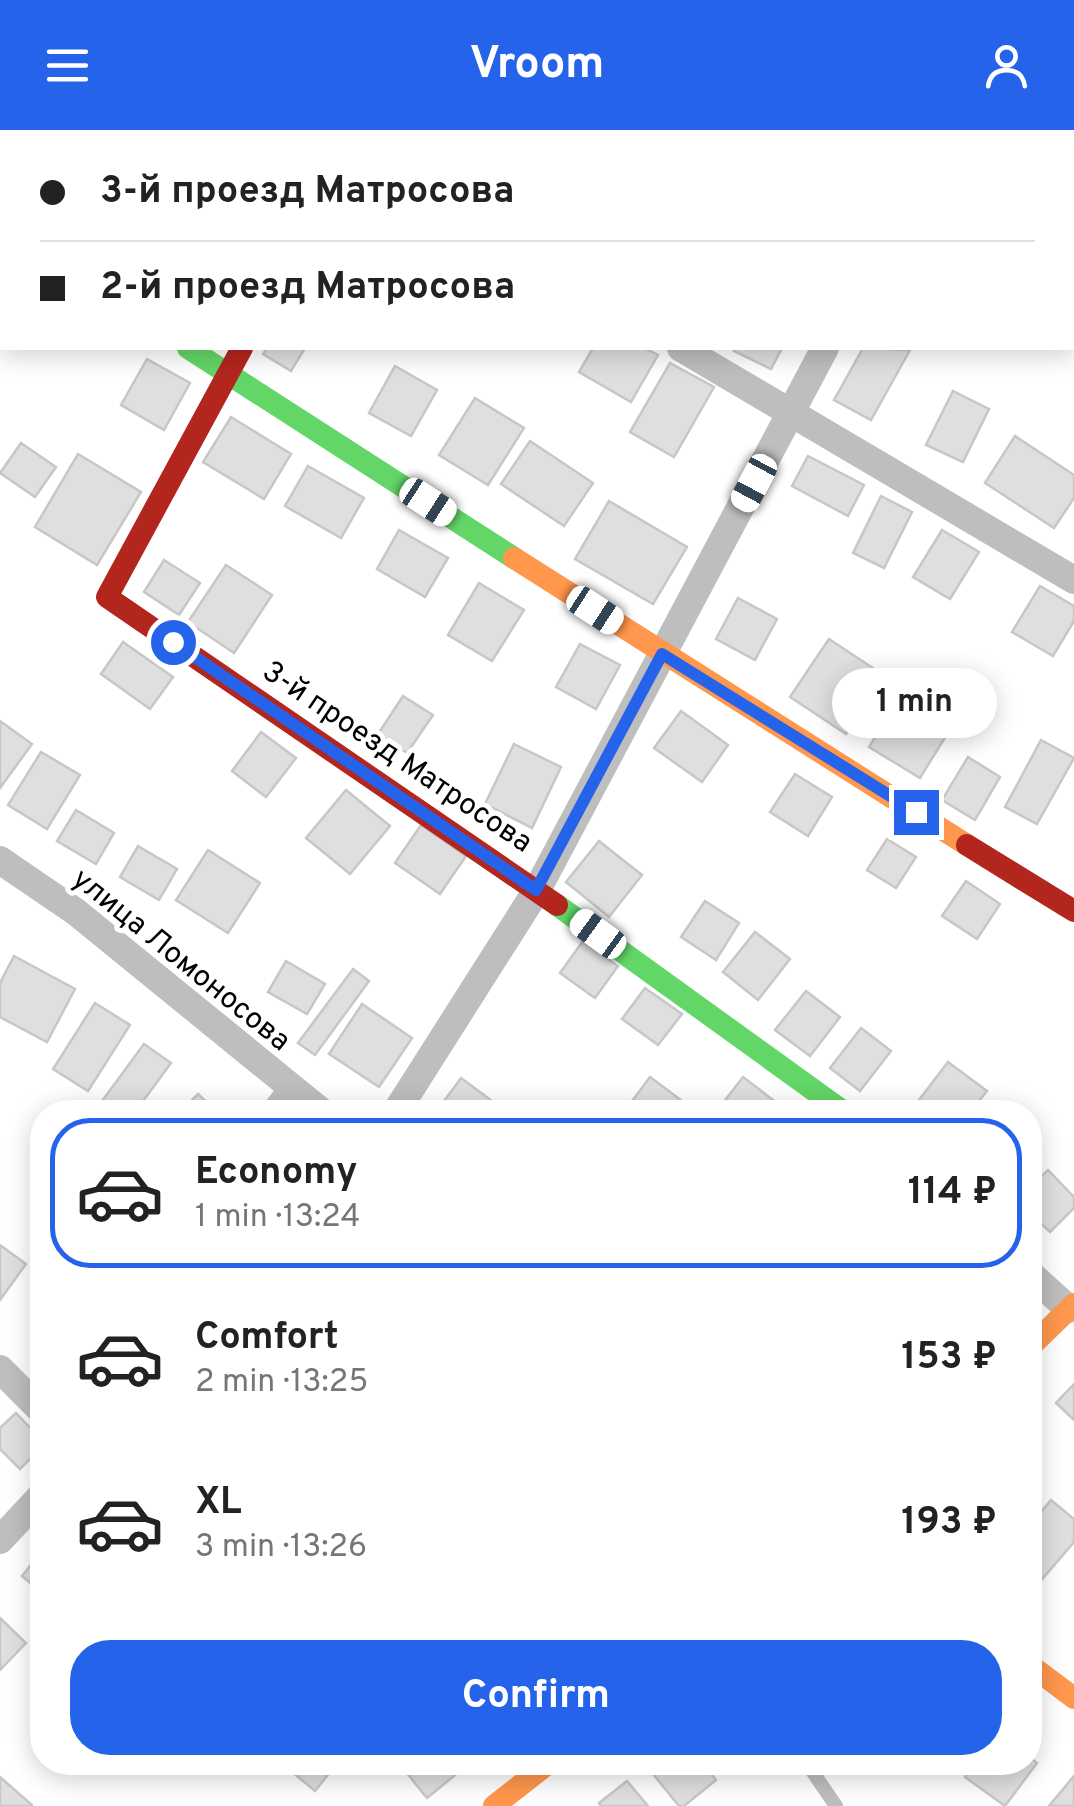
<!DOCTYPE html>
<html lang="en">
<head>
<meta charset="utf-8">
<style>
  :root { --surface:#fff; --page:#f6f6f6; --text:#222; --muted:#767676; --line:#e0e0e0; --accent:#2563eb }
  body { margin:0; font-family:Overpass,sans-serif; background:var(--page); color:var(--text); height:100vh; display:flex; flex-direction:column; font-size:38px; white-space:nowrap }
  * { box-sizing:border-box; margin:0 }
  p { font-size:32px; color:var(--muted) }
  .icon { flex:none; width:55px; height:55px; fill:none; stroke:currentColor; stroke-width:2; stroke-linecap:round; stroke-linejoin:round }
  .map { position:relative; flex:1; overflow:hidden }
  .panel { position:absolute; left:30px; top:970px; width:1012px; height:675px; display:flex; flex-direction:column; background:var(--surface); border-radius:40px; box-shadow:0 5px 25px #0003 }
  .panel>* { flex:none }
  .banner { position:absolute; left:0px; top:0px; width:1075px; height:220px; box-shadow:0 5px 25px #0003; display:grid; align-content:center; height:220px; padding:0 40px; background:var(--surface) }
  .end { position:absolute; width:45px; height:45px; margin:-22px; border:12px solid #2563eb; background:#fff; box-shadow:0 0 0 5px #fff }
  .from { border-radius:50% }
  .bubble { position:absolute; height:70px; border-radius:35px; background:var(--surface); box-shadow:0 5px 25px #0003; font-size:32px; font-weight:700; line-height:70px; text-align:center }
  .car { position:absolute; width:30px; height:60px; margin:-30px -15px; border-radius:12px; box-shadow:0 0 8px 2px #0007; background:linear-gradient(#fff 24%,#345 0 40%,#fff 0 76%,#345 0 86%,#fff 0) }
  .banner b { display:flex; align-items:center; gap:35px; height:95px; font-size:38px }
  .banner b+b { border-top:2px solid var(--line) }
  .banner i { width:25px; height:25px; background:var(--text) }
  ul { padding:18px 0 0; list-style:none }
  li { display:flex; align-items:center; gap:30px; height:150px; margin:0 20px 15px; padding:0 20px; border:5px solid transparent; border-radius:40px }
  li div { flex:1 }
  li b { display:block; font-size:38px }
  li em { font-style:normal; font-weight:700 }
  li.current { border-color:var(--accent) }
  li>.icon { width:90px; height:90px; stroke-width:1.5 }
  .primary-button { display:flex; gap:20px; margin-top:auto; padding:20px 40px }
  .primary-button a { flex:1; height:115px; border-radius:40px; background:var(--accent); color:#fff; font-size:40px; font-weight:700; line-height:115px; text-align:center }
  header { display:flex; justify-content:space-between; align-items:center; height:130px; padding:0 40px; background:var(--accent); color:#fff; font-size:45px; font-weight:700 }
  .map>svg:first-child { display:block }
  .building { fill:#dfdfdf; stroke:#c7c7c7; stroke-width:2.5 }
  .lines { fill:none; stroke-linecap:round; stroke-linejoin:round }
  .lane { stroke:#bebebe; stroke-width:14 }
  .street { stroke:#bebebe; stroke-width:28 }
  .fast { stroke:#63d668; stroke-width:22 }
  .slow { stroke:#ff974d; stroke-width:22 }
  .jam { stroke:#b3261e; stroke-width:22 }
  .route { stroke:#2563eb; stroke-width:12 }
  .labels { text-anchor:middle; stroke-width:10; stroke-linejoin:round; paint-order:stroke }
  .street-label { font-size:30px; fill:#000; stroke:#fff }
</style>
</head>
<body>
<header><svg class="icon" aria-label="menu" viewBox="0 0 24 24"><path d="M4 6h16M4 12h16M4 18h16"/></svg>Vroom<svg class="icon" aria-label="person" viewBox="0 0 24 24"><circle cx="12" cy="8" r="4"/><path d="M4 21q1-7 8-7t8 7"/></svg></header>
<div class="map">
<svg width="1074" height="1676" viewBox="0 0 1074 1676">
  <rect width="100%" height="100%" fill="#fff"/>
  <g class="building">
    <path d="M267,218H305L291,241L263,224Z"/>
    <path d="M593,218H644L658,225L631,272L579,242Z"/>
    <path d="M736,218H782L771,239L734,221Z"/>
    <path d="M863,218L910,220L871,290L834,270Z"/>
    <path d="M147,229L190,253L164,300L121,275Z"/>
    <path d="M670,233L714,257L674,327L630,302Z"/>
    <path d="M395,236L437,260L411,306L369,283Z"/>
    <path d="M953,261L989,279L963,332L926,315Z"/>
    <path d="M475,268L524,298L488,355L439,325Z"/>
    <path d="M231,287L291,324L264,369L203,332Z"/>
    <path d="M1015,306L1074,345V368L1054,398L985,353Z"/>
    <path d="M530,311L593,353L564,396L501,354Z"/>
    <path d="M21,313L56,337L35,367L0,343Z"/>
    <path d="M78,324L141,362L97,435L35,397Z"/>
    <path d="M808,326L864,355L848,386L792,356Z"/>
    <path d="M308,336L364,368L341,408L285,376Z"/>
    <path d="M881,366L912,382L884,438L853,423Z"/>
    <path d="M609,371L687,417L653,474L575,429Z"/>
    <path d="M399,400L448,428L425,467L377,439Z"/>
    <path d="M942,400L979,422L950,469L913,447Z"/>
    <path d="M164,430L200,453L179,485L144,462Z"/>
    <path d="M226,435L272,465L234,523L188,492Z"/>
    <path d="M479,453L524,480L492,531L448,505Z"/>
    <path d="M1040,456L1074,476V491L1053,526L1012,502Z"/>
    <path d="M738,468L777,489L755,530L716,509Z"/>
    <path d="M829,509L885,546L846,604L790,567Z"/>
    <path d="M123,512L173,547L150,579L101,544Z"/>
    <path d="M580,514L620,535L596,579L556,557Z"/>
    <path d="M903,561L954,593L920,648L869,617Z"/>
    <path d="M403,566L433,585L407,623L378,604Z"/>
    <path d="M681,581L728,615L702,652L654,618Z"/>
    <path d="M0,591L32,614L0,658Z"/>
    <path d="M261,602L296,628L266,667L232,641Z"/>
    <path d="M1041,610L1074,628L1037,694L1005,677Z"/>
    <path d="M514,614L561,637L532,698L485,674Z"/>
    <path d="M41,622L80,645L47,699L8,675Z"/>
    <path d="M968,627L1000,647L975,690L942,670Z"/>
    <path d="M795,644L832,667L808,706L770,682Z"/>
    <path d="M346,660L390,696L350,744L306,708Z"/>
    <path d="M76,680L114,703L96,734L57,711Z"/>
    <path d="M421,695L466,726L440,764L395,733Z"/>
    <path d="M887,709L916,727L896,758L867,740Z"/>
    <path d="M599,711L642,745L609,787L566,752Z"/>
    <path d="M138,716L177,739L159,770L120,747Z"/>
    <path d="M208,720L260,753L228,803L176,770Z"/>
    <path d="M966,751L1000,774L977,809L942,786Z"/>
    <path d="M705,771L739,793L716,830L681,807Z"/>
    <path d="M755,802L790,829L758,870L723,842Z"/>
    <path d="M583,811L618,836L595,868L560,843Z"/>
    <path d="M14,826L75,859L47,912L0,887V853Z"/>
    <path d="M286,831L325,854L307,884L268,862Z"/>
    <path d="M353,839L369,851L315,925L298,913Z"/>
    <path d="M645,858L682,884L658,915L622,889Z"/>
    <path d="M806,861L840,887L810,926L775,900Z"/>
    <path d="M95,873L130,895L88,961L53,939Z"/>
    <path d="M362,874L412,908L379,957L329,924Z"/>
    <path d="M861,898L891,921L860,961L830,938Z"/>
    <path d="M144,914L171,933L135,982H94Z"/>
    <path d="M948,932L987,961L970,982H936L919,970Z"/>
    <path d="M650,947L686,974L679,982H633L627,978Z"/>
    <path d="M743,947L781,976L776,982H724L719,978Z"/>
    <path d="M461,948L507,982H436Z"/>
    <path d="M198,964L217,982H180Z"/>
    <path d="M1048,1040L1074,1067V1078L1050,1102L1030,1083V1057Z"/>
    <path d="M0,1115L26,1134L0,1170Z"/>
    <path d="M1074,1254V1290L1056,1273Z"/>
    <path d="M16,1283L42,1310V1317L20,1339L0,1319V1298Z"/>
    <path d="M1051,1370L1074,1389V1412L1038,1454L1030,1447V1395Z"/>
    <path d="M42,1421V1463L22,1446Z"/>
    <path d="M0,1488L26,1513L0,1540Z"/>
    <path d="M1030,1628L1037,1633L1005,1676L965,1647L976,1632H1030Z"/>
    <path d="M280,1632H338L315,1661Z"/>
    <path d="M398,1632H471L427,1668Z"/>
    <path d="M648,1632H702L716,1650L684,1676H679L645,1634Z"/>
    <path d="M1074,1646V1676H1049Z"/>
    <path d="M0,1647L32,1675V1676H0Z"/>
    <path d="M627,1651L648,1676H601L599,1673Z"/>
  </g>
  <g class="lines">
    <path class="lane" d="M806,1632L836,1676"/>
    <g class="street">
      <path d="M929,0L934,2"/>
      <path d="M367,2L368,0"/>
      <path d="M1072,81L1074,82"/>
      <path d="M681,218L1074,450"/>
      <path d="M0,730L76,782L322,982"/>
      <path d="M275,982L292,960"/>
      <path d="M396,982L537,760L825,218"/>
      <path d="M1030,1144L1069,1179"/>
      <path d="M0,1239L42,1281"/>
      <path d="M0,1410L42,1365"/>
    </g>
    <g class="fast">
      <path d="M188,218L514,428"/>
      <path d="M557,775L844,982"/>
    </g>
    <g class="slow">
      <path d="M514,428L967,715"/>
      <path d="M1030,1217L1074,1174"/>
      <path d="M1030,1535L1074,1568"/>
      <path d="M494,1676L550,1632"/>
    </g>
    <g class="jam">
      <path d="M242,218L107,467L557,775"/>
      <path d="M967,715L1074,781"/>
    </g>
  </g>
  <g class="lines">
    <path class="route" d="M173,512L536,760L662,524L916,682"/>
  </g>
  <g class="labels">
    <g class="street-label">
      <text transform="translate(398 626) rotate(34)" y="10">3-й проезд Матросова</text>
      <text transform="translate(182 829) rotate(39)" y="10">улица Ломоносова</text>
    </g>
  </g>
</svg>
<i class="end from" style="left:173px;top:512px"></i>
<i class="end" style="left:916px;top:682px"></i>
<div class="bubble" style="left:832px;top:538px;width:165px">1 min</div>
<i class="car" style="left:754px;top:353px;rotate:208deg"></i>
<i class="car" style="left:428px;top:372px;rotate:123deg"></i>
<i class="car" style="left:595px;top:480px;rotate:123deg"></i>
<i class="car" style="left:598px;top:804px;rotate:306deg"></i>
<div class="banner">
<b><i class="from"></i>3-й проезд Матросова</b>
<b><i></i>2-й проезд Матросова</b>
</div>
<section class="panel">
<ul>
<li class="current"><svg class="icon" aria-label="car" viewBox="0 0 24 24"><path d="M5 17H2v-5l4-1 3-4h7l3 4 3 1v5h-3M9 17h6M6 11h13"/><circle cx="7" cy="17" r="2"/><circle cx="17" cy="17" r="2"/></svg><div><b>Economy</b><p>1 min · 13:24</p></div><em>114 ₽</em></li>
<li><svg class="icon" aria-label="car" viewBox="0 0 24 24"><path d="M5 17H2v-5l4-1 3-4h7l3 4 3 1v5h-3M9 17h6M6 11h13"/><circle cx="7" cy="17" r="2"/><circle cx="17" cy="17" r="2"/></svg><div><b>Comfort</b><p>2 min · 13:25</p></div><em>153 ₽</em></li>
<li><svg class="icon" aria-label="car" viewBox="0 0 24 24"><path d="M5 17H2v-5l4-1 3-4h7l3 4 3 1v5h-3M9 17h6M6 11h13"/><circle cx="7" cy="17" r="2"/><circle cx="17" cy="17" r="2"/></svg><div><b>XL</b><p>3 min · 13:26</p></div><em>193 ₽</em></li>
</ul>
<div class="primary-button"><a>Confirm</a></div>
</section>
</div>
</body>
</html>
